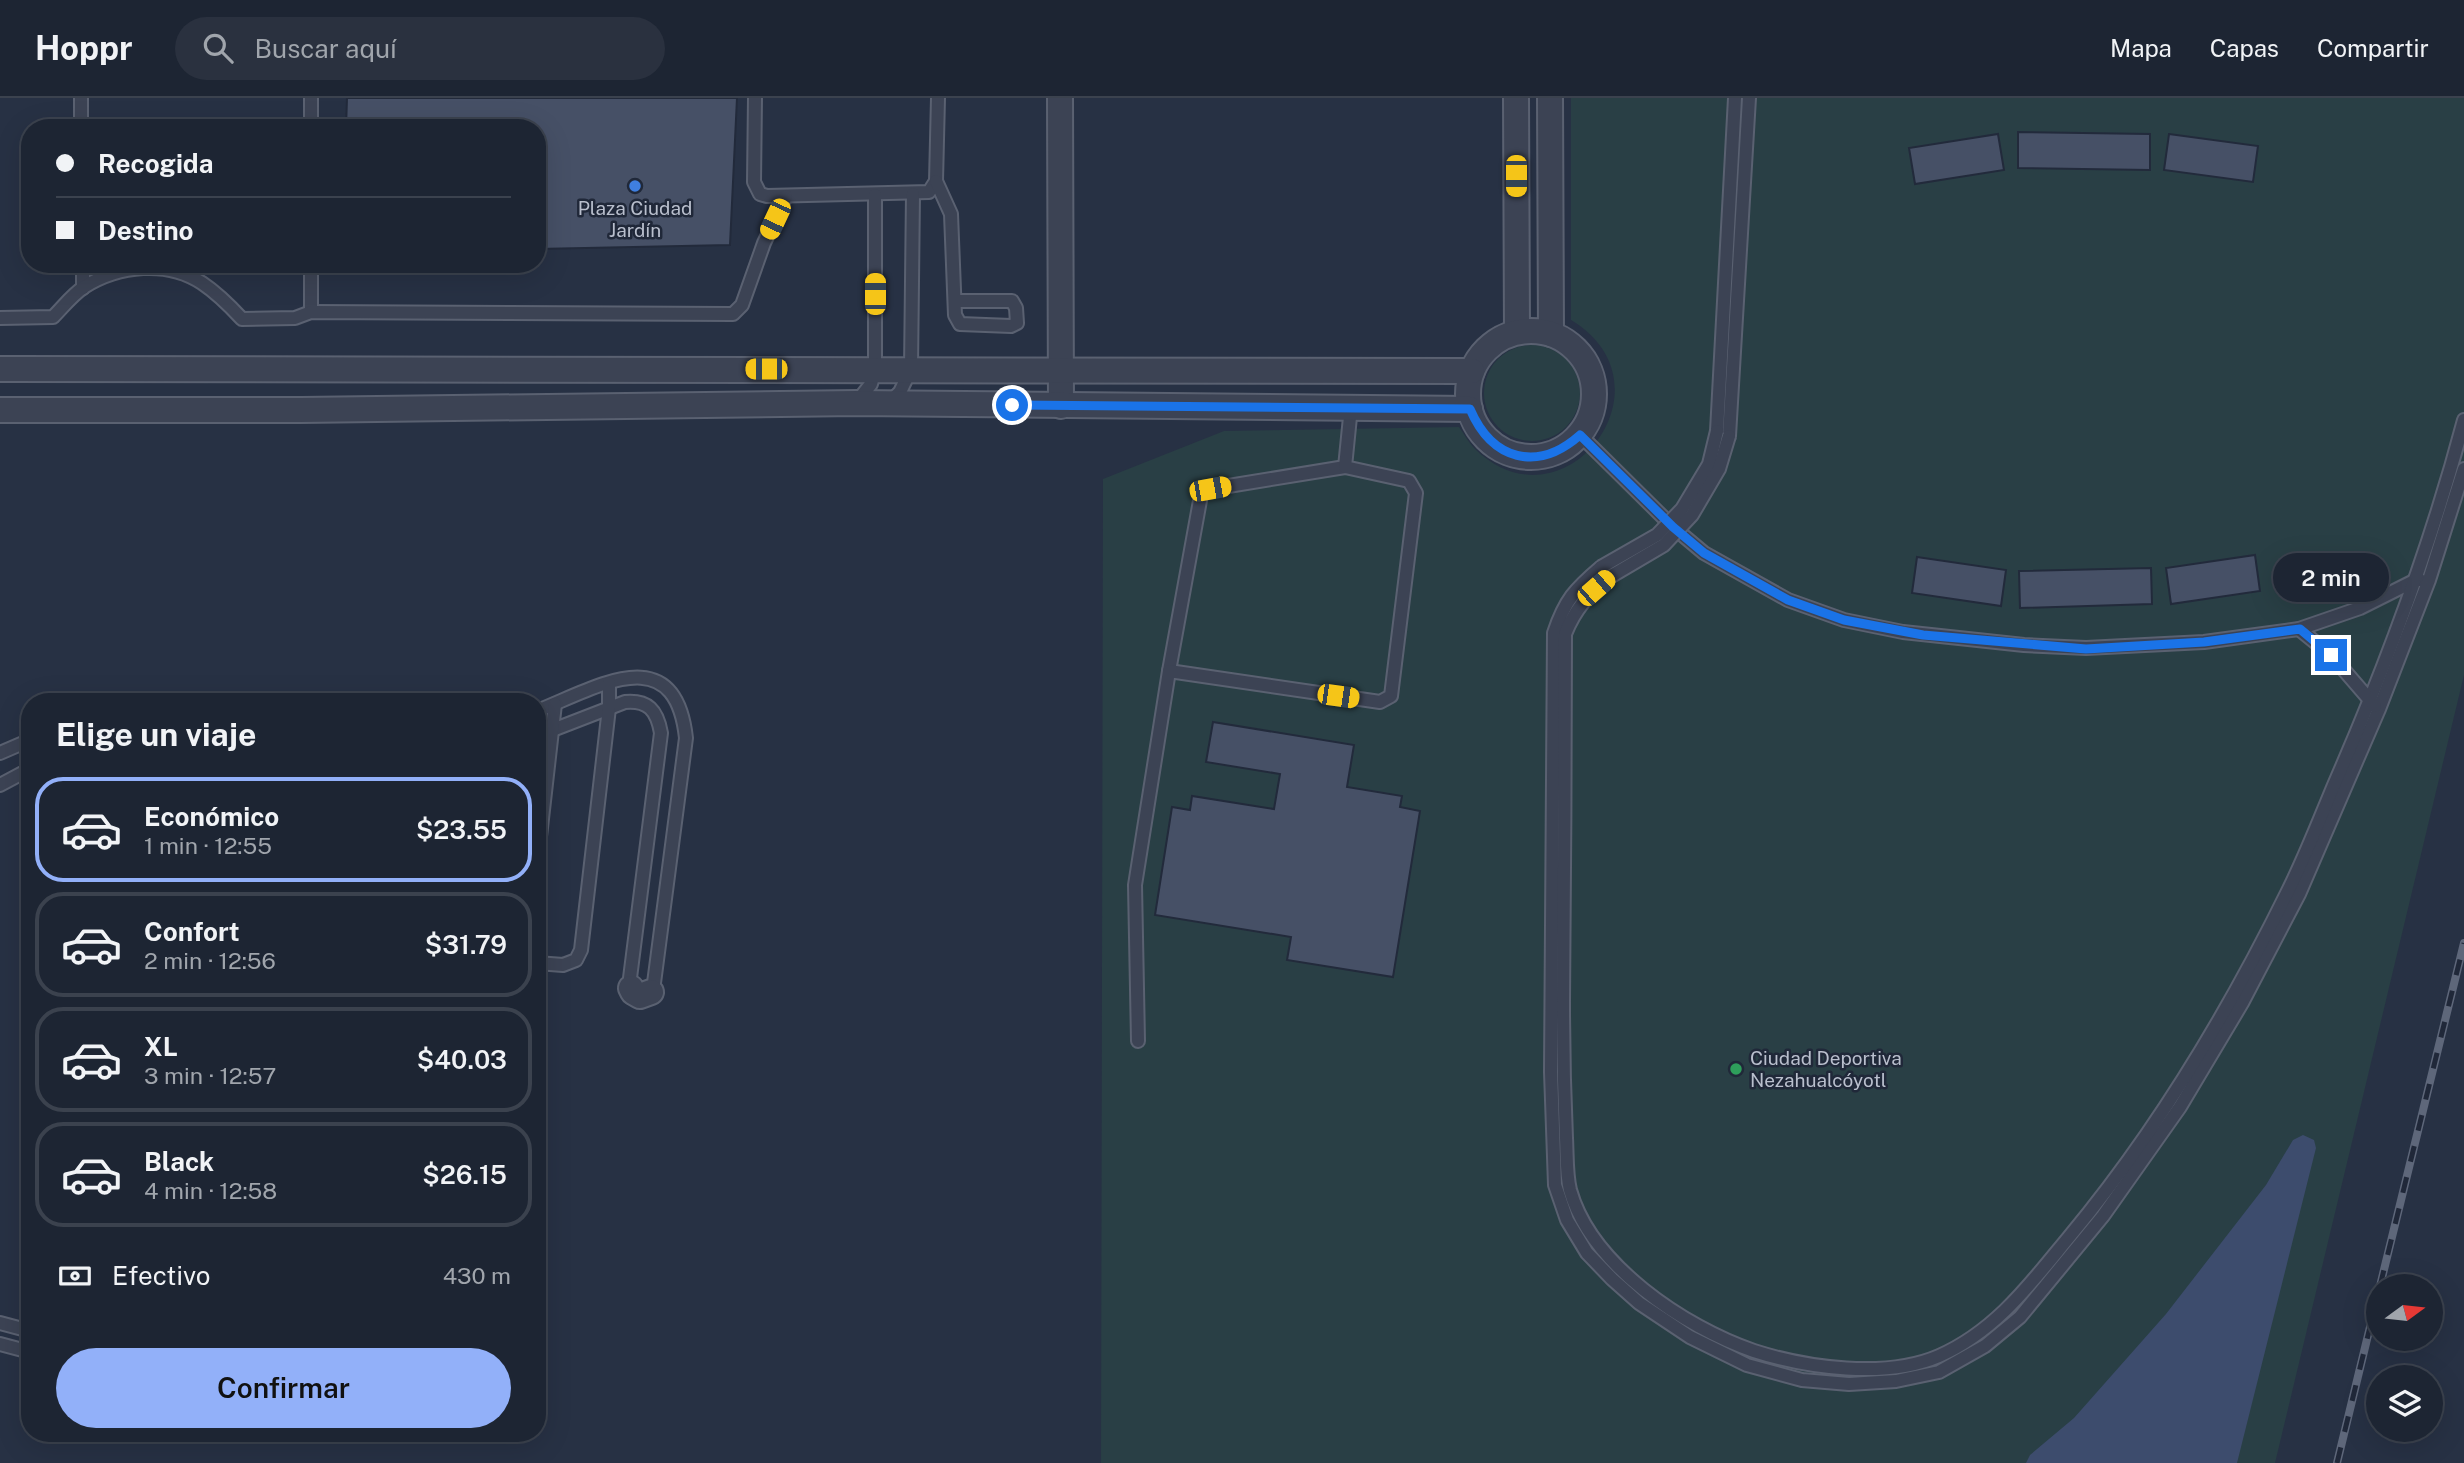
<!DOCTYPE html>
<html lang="es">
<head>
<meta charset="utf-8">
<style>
  :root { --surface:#1d2533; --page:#2a313f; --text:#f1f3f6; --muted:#a0a5ac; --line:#3b424e; --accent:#92b0f9 }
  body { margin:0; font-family:"Public Sans",sans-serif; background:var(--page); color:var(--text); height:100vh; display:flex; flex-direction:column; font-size:26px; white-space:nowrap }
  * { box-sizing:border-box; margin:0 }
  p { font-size:23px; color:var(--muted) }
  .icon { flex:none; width:38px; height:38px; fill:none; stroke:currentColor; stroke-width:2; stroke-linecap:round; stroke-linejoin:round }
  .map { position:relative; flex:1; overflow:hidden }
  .details { position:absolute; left:21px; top:595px; width:525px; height:749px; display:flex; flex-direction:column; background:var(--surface); border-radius:28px; box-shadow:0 7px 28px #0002,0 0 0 2px var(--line) }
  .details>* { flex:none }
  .top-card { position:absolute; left:21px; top:21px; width:525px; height:154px; border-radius:28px; box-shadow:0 7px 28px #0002,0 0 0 2px var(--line); display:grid; align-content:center; height:154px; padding:0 35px; background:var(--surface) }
  .needle { width:46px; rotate:75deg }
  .controls { position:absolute; left:2366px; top:1176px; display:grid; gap:14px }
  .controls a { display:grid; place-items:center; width:77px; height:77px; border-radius:50%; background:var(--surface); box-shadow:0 7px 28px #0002,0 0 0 2px var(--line); font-size:35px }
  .end { position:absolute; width:32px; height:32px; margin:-16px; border:9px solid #1a73e8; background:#fff; box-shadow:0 0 0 4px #fff }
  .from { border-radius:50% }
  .bubble { position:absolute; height:49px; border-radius:24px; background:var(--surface); box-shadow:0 7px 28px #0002,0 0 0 2px var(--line); font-size:23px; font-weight:600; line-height:49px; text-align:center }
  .car { position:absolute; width:21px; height:42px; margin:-21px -10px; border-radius:9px; box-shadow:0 0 5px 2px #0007; background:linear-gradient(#f5c518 24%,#345 0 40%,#f5c518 0 76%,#345 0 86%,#f5c518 0) }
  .top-card b { display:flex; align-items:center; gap:24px; height:66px; font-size:26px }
  .top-card b+b { border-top:2px solid var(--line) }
  .top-card i { width:18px; height:18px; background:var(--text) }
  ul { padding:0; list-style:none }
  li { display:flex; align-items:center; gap:21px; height:105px; margin:0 14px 10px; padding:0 21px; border:4px solid var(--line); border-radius:28px }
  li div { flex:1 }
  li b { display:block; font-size:26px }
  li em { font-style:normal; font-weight:600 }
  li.active { border-color:var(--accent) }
  li>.icon { width:63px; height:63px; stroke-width:1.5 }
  h2 { padding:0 35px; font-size:32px; line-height:84px }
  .pay { display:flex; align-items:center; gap:18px; height:77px; padding:0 35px; font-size:26px }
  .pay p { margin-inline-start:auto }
  .cta { display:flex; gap:14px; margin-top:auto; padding:14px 35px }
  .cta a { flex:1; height:80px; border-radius:42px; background:var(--accent); color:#111; font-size:28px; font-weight:600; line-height:80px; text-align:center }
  header { display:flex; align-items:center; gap:42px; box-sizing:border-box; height:98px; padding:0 35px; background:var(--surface); border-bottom:2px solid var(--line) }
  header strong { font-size:33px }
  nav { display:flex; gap:38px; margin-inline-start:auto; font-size:24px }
  .search { width:490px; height:63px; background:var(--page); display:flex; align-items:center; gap:18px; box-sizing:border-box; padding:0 24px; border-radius:38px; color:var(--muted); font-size:26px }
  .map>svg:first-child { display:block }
  .green { fill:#293f45 }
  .water { fill:#3d4c6d }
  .building { fill:#465066; stroke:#222a3b; stroke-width:2 }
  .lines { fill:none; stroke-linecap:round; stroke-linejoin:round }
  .lane-casing { stroke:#5a6171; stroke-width:16 }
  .street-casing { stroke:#5a6171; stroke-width:28 }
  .lane { stroke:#3c4354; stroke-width:12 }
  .street { stroke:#3c4354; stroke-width:24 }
  .rail-casing { stroke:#5e677a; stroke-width:8 }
  .rail { stroke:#202839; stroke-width:5; stroke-dasharray:16; stroke-linecap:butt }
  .lane-bridge-casing { stroke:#5a6171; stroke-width:16; stroke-linecap:butt }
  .lane-bridge { stroke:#3c4354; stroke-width:12 }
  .route { stroke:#1a73e8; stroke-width:9 }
  .shop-dot { fill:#3f7fe0; stroke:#202839; stroke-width:2.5 }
  .leisure-dot { fill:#2e9e5b; stroke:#202839; stroke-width:2.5 }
  .labels { text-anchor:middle; stroke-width:5; stroke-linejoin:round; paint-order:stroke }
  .poi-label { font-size:19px; fill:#b9bfcd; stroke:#202839 }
</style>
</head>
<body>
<header>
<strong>Hoppr</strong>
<div class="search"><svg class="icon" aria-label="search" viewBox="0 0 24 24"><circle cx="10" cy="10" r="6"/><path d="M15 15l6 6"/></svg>Buscar aquí</div>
<nav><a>Mapa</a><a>Capas</a><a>Compartir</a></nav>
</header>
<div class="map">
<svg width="2464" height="1365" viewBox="0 0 2464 1365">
  <rect width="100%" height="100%" fill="#273144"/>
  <g class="green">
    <path d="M1571,0H2464V577L2275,1365H1101L1103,381L1224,333L1459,329C1464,336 1469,345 1475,351C1564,437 1679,287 1571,222Z"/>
    <circle cx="1532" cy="295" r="48"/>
  </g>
  <path class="water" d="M2303,1037L2314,1042L2316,1050L2237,1365H2026L2030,1357L2074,1320L2166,1216L2266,1087L2293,1042Z"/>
  <g class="building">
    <path d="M347,0H737L730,147L537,151V30H346Z"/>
    <path d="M2018,34L2150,36V72L2018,70Z"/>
    <path d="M1998,36L2004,72L1915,86L1909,50Z"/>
    <path d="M2169,36L2258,48L2253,84L2164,72Z"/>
    <path d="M2255,457L2260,493L2171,506L2166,470Z"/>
    <path d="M1917,459L2006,472L2001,508L1912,495Z"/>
    <path d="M2151,470L2152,506L2020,510L2019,473Z"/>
    <path d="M1213,624L1354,647L1347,689L1402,698L1400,709L1420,713L1393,879L1287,862L1291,839L1155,817L1172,709L1190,712L1192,698L1274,711L1280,676L1206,664Z"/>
  </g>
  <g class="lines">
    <g class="lane-casing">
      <g id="lane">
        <path d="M81,0V30"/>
        <path d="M755,0L754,84L760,96L767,98L929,94L936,83L938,0"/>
        <path d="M311,30V0"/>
        <path d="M936,83L951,116L955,217L960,226L1011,228L1017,225L1016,210L1012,203H955"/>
        <path d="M83,190V166"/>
        <path d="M311,214V166"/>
        <path d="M0,220L53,219C63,209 72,197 84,189C119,167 167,162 202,185C217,195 230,208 242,221L295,220L311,214L733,216L742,207L764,145L786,98"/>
        <path d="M857,304L871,286L875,271V97"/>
        <path d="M889,305L900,294L911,271L913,96"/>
        <path d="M1717,333L1735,0"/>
        <path d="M1580,337L1673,429L1704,455L1788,502L1844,522L1903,534L2024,547L2086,550L2204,544L2299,531L2360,510L2416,482H2420"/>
        <path d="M1729,338L1749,0"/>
        <path d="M1601,469C1575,491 1565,502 1554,535L1551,974L1555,1087L1567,1122L1587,1155L1612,1181L1639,1205L1690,1239L1747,1267L1802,1282L1849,1286L1896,1283L1939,1274L1985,1248L2020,1219L2103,1118L2180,1009L2242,905L2299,796L2379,611L2429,482L2464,371"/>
        <path d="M1608,480C1588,497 1575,511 1565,536C1565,659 1564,781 1563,904C1563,949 1564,995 1566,1040C1567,1057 1566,1076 1570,1092C1591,1167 1684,1229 1754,1253C1807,1270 1886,1281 1939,1258C1996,1233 2031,1185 2069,1139C2155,1036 2229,913 2288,793C2305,759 2319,723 2334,687C2386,568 2431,447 2464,322"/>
        <path d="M2299,531L2331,557L2375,608"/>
        <path d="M1169,573L1201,397L1210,391L1345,369"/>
        <path d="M537,613C596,590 675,539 686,640L654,885L651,894"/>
        <path d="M537,638L625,604C648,602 657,612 661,635L630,880L631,890"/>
        <path d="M0,655L30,642"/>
        <path d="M0,687L30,671"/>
        <path d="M537,765L555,606"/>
        <path d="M537,865L563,867L576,862L581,852L609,610V585"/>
        <path d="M1138,943L1135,787L1169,573L1380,604L1391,598L1416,395L1409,383L1345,369L1351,309"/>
        <path d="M0,1225L30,1233"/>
        <path d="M0,1246L30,1254"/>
      </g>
    </g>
    <g class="street-casing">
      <g id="street">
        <path d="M1060,0L1061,308"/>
        <path d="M1516,0L1517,234"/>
        <path d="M1550,0L1551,236"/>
        <circle cx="1531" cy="296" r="63"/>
        <path d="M0,271L1472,273"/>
        <path d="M0,312H301L856,305L1470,311"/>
        <path d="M631,890L633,894L640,898L651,894"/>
      </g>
    </g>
    <use href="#lane" class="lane"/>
    <use href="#street" class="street"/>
    <g class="rail-casing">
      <g id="rail">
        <path d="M2380,1188L2464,845"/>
        <path d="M2337,1365L2378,1196"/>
      </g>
    </g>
    <use href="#rail" class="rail"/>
    <g class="lane-bridge-casing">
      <g id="lane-bridge">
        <path d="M1601,469L1657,437L1682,411L1709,366L1717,333"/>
        <path d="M1608,480L1664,447L1692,417L1719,371L1729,338"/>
      </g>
    </g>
    <use href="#lane-bridge" class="lane-bridge"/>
  </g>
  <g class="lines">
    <path class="route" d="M1012,307L1470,311C1492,362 1537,375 1580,337L1673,429L1704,455L1788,502L1844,522L1923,537L2086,551L2204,544L2300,531L2331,557"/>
  </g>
  <circle class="shop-dot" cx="635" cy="88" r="7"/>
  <circle class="leisure-dot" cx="1736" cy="971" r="7"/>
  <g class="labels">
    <g class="poi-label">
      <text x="635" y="117">Plaza Ciudad<tspan x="635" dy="22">Jardín</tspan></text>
      <text x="1750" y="967" text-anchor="start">Ciudad Deportiva<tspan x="1750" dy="22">Nezahualcóyotl</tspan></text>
    </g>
  </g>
</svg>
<div class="controls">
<a><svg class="needle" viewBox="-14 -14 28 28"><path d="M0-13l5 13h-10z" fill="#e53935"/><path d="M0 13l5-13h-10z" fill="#a0a5ac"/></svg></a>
<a><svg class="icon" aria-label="layers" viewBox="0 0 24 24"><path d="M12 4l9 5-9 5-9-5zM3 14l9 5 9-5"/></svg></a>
</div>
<i class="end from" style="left:1012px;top:307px"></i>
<i class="end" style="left:2331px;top:557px"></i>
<div class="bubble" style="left:2273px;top:455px;width:116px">2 min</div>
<i class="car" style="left:1516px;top:78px;rotate:180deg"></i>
<i class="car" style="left:775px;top:121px;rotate:205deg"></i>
<i class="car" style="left:875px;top:196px;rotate:0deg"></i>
<i class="car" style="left:766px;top:271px;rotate:270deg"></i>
<i class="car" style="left:1210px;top:391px;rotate:80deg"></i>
<i class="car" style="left:1596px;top:490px;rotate:49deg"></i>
<i class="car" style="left:1338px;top:598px;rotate:98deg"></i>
<div class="top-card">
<b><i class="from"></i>Recogida</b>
<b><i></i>Destino</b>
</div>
<section class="details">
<h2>Elige un viaje</h2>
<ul>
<li class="active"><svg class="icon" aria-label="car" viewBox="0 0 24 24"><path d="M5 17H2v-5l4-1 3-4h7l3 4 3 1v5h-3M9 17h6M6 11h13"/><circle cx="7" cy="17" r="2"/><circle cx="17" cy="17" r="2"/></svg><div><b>Económico</b><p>1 min · 12:55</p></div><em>$23.55</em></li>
<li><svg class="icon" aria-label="car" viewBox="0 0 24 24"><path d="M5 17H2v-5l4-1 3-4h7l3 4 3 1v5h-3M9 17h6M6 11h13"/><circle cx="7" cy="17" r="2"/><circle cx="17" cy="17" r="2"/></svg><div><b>Confort</b><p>2 min · 12:56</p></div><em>$31.79</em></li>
<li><svg class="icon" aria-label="car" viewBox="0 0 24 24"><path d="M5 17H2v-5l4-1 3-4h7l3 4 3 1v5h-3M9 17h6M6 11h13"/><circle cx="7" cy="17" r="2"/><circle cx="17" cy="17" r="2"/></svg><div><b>XL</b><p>3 min · 12:57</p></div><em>$40.03</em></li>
<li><svg class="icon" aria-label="car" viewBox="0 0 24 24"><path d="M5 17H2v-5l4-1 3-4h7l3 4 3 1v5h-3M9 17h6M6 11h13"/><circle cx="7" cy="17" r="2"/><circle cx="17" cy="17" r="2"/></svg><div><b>Black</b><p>4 min · 12:58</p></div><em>$26.15</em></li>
</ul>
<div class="pay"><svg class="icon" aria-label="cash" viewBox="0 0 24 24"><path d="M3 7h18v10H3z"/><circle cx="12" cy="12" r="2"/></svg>Efectivo<p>430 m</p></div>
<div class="cta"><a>Confirmar</a></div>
</section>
</div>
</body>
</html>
